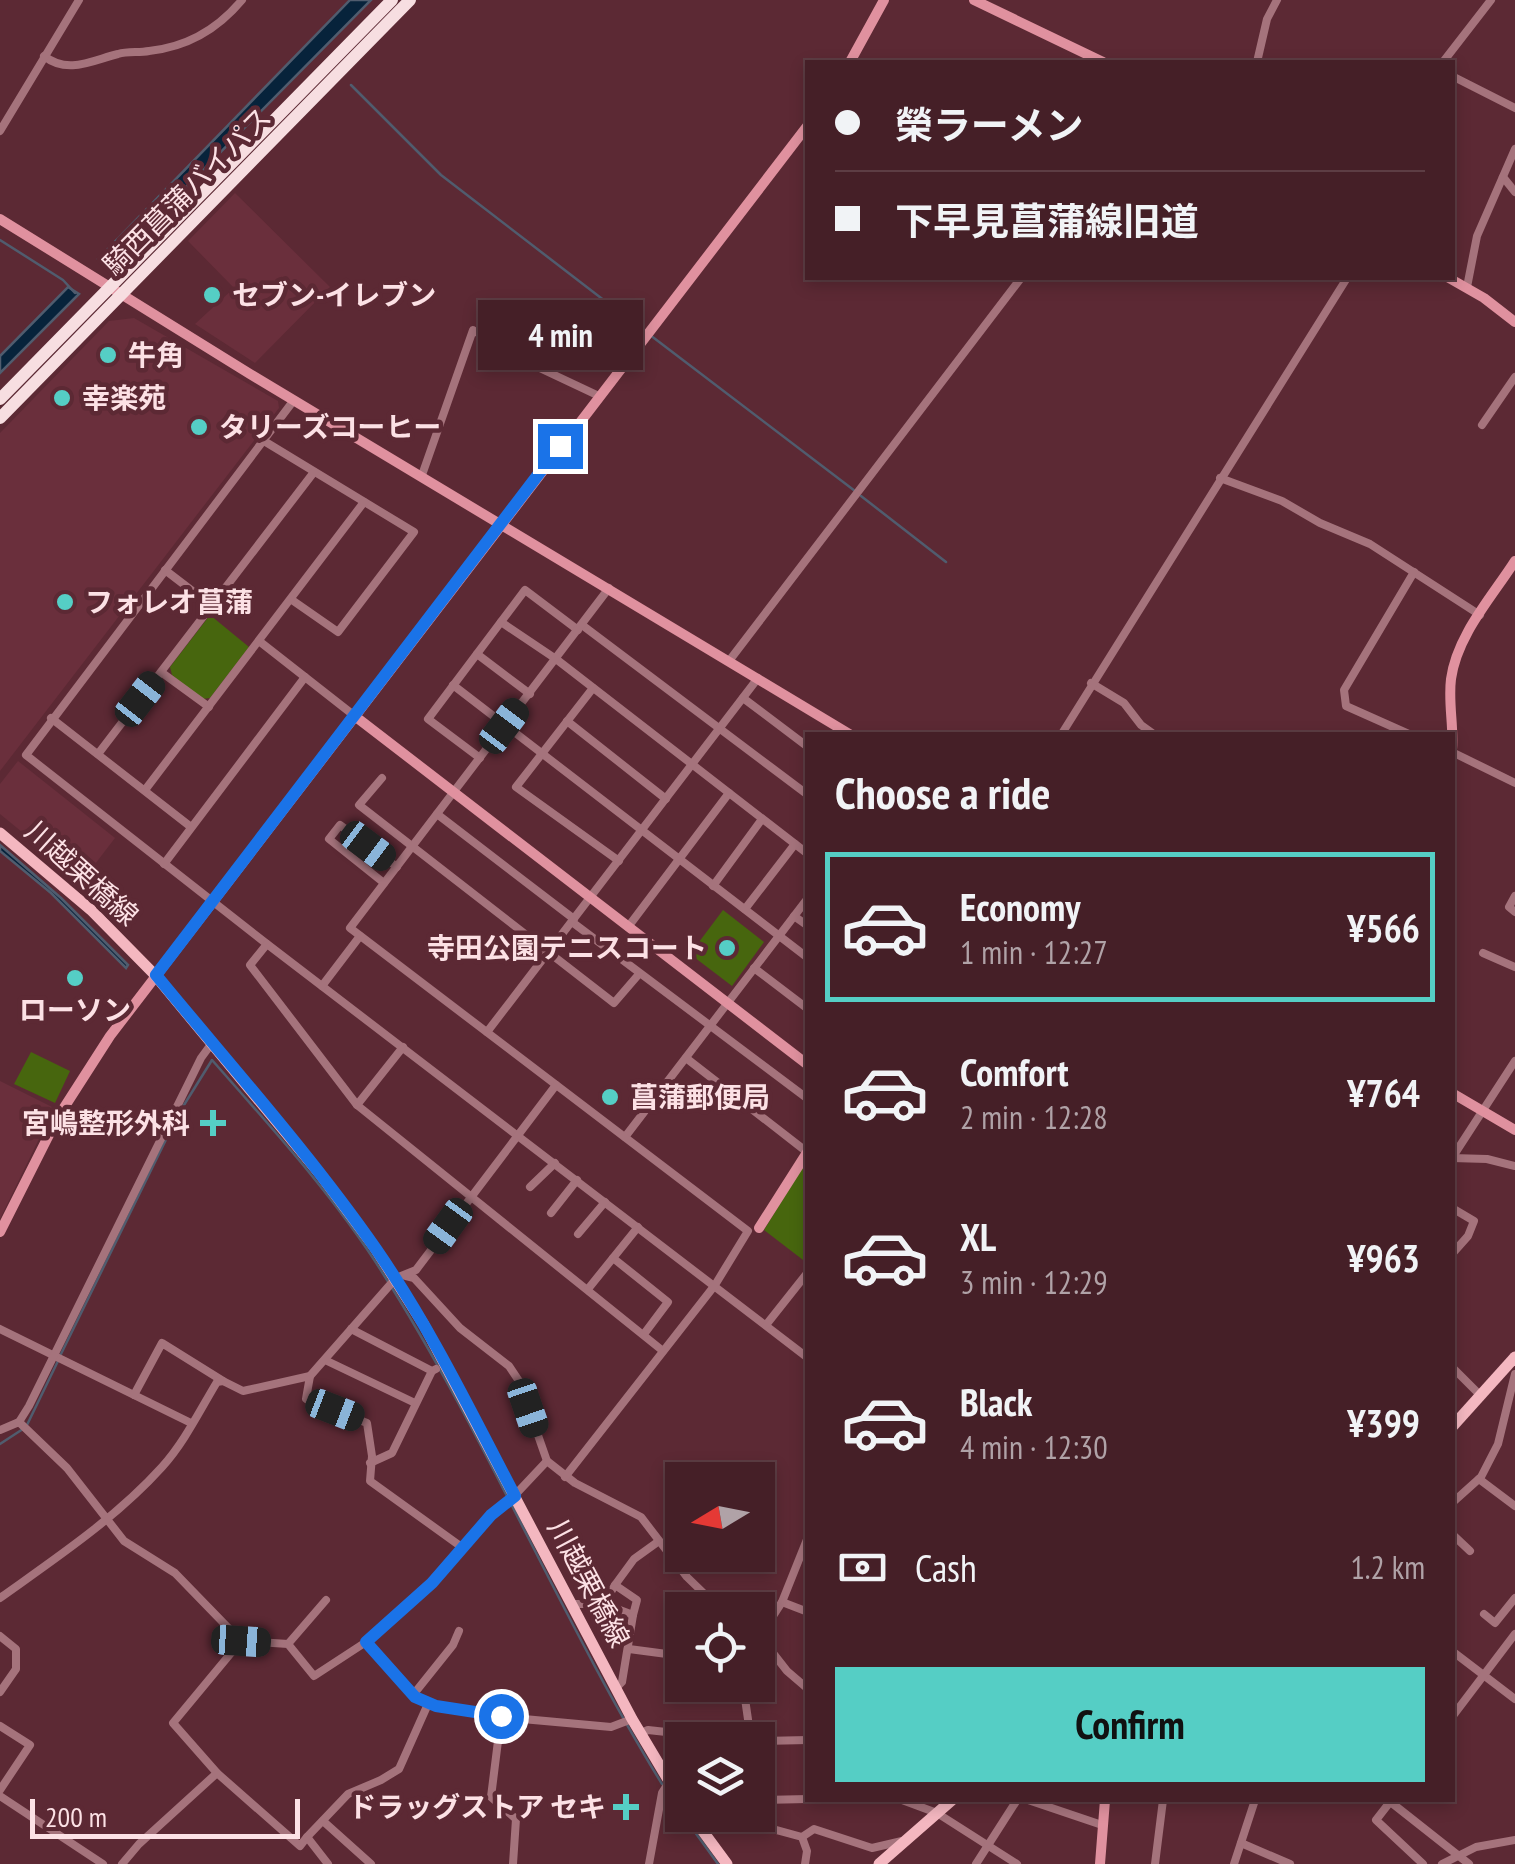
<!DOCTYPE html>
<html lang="en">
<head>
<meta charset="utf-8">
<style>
  :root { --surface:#451f27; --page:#4f2c33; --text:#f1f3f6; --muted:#b0a2a7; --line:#5d3d44; --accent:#55cec5 }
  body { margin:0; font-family:"PT Sans Narrow","Noto Sans JP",sans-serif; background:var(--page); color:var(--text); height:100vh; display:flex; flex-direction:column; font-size:38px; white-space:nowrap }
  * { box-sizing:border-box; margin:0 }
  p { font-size:32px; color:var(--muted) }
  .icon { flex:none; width:55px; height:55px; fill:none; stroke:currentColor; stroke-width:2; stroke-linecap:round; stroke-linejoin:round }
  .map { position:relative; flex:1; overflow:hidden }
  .drawer { position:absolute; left:805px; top:732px; width:650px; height:1070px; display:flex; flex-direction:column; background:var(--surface); border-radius:0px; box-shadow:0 5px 15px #0003,0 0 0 2px var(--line) }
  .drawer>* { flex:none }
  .hud { position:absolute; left:805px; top:60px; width:650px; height:220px; border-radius:0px; box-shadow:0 5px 15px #0003,0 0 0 2px var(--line); display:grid; align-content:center; height:220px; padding:0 30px; background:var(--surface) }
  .needle { width:65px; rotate:260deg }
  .fabs { position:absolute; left:665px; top:1462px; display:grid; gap:20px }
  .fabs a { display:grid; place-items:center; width:110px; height:110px; border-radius:0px; background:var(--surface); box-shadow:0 5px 15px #0003,0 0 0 2px var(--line); font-size:50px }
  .scale { position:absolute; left:30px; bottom:25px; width:270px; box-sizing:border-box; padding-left:10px; border:5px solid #fce1e5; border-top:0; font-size:28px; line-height:35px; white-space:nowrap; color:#fce1e5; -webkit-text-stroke:8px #5c2934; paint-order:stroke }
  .end { position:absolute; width:45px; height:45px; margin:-22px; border:12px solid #1a73e8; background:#fff; box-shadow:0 0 0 5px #fff }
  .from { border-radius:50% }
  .bubble { position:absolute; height:70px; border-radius:0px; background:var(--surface); box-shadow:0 5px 15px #0003,0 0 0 2px var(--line); font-size:32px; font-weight:700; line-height:70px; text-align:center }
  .car { position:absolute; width:30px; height:60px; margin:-30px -15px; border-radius:12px; box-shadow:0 0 8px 2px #0007; background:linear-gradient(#222 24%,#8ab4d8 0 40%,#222 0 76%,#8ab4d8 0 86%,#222 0) }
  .hud b { display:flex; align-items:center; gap:35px; height:95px; font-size:38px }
  .hud b+b { border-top:2px solid var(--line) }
  .hud i { width:25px; height:25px; background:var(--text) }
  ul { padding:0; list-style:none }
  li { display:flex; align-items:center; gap:30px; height:150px; margin:0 20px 15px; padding:0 10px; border:5px solid transparent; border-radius:0px }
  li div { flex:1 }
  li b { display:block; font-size:38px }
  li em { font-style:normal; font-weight:700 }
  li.on { border-color:var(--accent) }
  li>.icon { width:90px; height:90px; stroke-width:1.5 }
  h2 { padding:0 30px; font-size:45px; line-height:120px }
  .pay { display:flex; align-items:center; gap:25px; height:110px; padding:0 30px; font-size:38px }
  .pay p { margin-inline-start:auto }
  .button { display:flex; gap:20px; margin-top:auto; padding:20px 30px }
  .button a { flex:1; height:115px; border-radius:0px; background:var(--accent); color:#111; font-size:40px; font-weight:700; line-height:115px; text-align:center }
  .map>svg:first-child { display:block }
  .built { fill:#6a2f3c }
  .green { fill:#47660e }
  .water { fill:#07233b; stroke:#505c6e; stroke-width:2.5 }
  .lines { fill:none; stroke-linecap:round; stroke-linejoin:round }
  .stream { stroke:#505c6e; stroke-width:2.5 }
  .street { stroke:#a5737c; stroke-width:8 }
  .secondary { stroke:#e0919f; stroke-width:10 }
  .primary { stroke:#f4b7c0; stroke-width:11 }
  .highway { stroke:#f7dee1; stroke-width:12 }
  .route { stroke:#1a73e8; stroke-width:12 }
  .poi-dot { fill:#55cec5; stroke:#5c2934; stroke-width:4 }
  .labels { text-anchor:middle; stroke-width:9; stroke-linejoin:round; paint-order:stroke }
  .street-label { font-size:28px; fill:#fce1e5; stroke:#5c2934 }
  .poi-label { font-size:28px; font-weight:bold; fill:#fce1e5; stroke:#5c2934; text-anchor:start }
</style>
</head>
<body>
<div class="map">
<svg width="1515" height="1864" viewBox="0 0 1515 1864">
  <rect width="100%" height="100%" fill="#5c2934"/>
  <g class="built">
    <path d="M235,193L330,287L255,363L195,324L234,288L188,241Z"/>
    <path d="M134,318L278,401L279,408L0,771V433L109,321Z"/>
    <path d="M18,761L115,838L82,881L0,814V784Z"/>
    <path d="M0,1081L54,1108L0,1219Z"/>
  </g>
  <g class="green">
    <path d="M210,615L249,647L210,698L202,699L172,675L170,667Z"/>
    <path d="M723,910L764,942L732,986L690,954Z"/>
    <path d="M31,1052L70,1071L55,1103L14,1084Z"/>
    <path d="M807,1160V1263L764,1230Z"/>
  </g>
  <g class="water">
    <path d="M350,0H371L106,268L98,259Z"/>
    <path d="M68,287L79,294L0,373V356Z"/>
    <path d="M0,845L61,898L128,965L126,968L51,893L0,851Z"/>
  </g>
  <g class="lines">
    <g class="stream">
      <path d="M351,85L441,175L644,331"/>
      <path d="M0,240L63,280L75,293"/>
      <path d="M650,335L855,491"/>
      <path d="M861,496L946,562"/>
      <path d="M61,1354L179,1113L212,1060C271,1127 334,1196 382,1272C487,1437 560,1618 662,1784"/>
      <path d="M0,1444L26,1427L58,1361"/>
      <path d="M666,1791L682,1814"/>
      <path d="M684,1817L718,1864"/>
    </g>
    <g class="street">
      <path d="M44,56C68,75 93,60 118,54C128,51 139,53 149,51C187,47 217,30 242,0"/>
      <path d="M1257,62L1267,19L1277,0"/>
      <path d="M1443,62L1491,0"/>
      <path d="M1452,76L1515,108"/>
      <path d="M0,131L79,0"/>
      <path d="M1503,177L1515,192"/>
      <path d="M1467,287L1477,236L1515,149"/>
      <path d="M294,400L26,755L267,944L808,1358"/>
      <path d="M1482,425L1515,377"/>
      <path d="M264,441L414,532L338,632L292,600"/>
      <path d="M422,475L473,330L512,355L599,396"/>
      <path d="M1220,478L1282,501L1320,523L1370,544L1480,615"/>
      <path d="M165,570L212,606"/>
      <path d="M501,622L556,659L808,854"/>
      <path d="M582,625L808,795"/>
      <path d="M259,641L356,717"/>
      <path d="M477,654L530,694"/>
      <path d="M729,661L1021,278"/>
      <path d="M161,672L209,707"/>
      <path d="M1091,683L1124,703L1141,725L1155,735"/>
      <path d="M453,685L808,958"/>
      <path d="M593,688L516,787L619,861"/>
      <path d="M743,698L808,747"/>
      <path d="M51,718L191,827"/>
      <path d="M567,721L666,799"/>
      <path d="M1061,735L1347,278"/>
      <path d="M1411,735L1346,706L1344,690L1414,572"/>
      <path d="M1452,752L1515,783"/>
      <path d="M98,754L314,472"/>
      <path d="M480,758L428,719L525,590L578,630"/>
      <path d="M382,778L359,805L614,1003L639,974"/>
      <path d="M145,790L364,502"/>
      <path d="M437,814L574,919"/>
      <path d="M164,864L305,677"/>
      <path d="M384,883L329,839L340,825L397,867"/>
      <path d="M713,886L762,819"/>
      <path d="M1515,896L1509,907L1515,912"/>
      <path d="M745,909L795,844"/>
      <path d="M794,916L808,926"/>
      <path d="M572,922L808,1099"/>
      <path d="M628,927L729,793"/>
      <path d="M267,944L250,965L357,1105L663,1351"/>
      <path d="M1483,953L1515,967"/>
      <path d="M754,968L808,1009"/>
      <path d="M322,986L360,936"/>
      <path d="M487,1032L758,678"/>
      <path d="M686,1058L807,1152"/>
      <path d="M357,1105L403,1047"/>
      <path d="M625,1137L808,898"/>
      <path d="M1452,1158L1515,1061"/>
      <path d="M1452,1158L1487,1159L1515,1166"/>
      <path d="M530,1187L555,1163"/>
      <path d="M1452,1208L1474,1221L1468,1236L1452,1254"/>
      <path d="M551,1213L577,1180"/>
      <path d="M578,1234L605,1202"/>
      <path d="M613,1258L668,1302L644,1334"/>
      <path d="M406,1276L414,1278L460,1328L509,1366L519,1381L547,1461L575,1483L641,1517L687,1577L721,1610"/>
      <path d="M588,1289L638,1227"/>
      <path d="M766,1325L808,1272"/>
      <path d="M0,1329L191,1423"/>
      <path d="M351,1329L432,1371L436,1369"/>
      <path d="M325,1360L415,1403"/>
      <path d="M1452,1367L1481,1396"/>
      <path d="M310,1376L306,1399L367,1423L372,1456L370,1481L463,1548"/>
      <path d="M134,1395L162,1343L223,1381"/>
      <path d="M19,1422L67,1468L124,1541L175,1573L241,1641L173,1723L217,1773L300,1846L307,1837L328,1864"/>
      <path d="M0,1430L19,1422L29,1406L201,1058L212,1043"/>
      <path d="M370,1463L392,1453L432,1371"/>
      <path d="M565,1477L715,1285L748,1231L350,928L609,588"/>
      <path d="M1479,1479L1515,1506"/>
      <path d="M1452,1503L1481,1477L1498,1444L1515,1374"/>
      <path d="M1452,1534L1470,1551"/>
      <path d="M615,1585L634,1559L659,1541"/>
      <path d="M0,1598C56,1558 116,1518 162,1467C184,1443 200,1410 217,1382L223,1381L243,1391L310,1376L396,1278L416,1270L556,1085"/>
      <path d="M782,1602L808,1612"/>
      <path d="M573,1604H604L633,1615L637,1600L615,1585L604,1604"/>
      <path d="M1484,1614L1495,1623L1515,1598"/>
      <path d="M758,1634L787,1671L808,1689"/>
      <path d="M0,1636L16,1649V1669L0,1692"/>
      <path d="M760,1636L782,1602L808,1537"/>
      <path d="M241,1641L288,1644L314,1676L366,1642L432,1583L491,1515L515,1495L547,1461"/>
      <path d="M366,1642L415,1697L436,1707L501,1717L611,1727L632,1719"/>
      <path d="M288,1644L326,1600"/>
      <path d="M629,1649L682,1656"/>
      <path d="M1452,1651L1515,1699"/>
      <path d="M743,1685L751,1740"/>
      <path d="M616,1688L622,1682L633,1615"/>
      <path d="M413,1695L453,1645L459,1631"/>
      <path d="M501,1717L491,1797L516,1819L513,1864"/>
      <path d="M1452,1717L1515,1634"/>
      <path d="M0,1726L30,1745L0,1790"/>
      <path d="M641,1733L648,1730L739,1740"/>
      <path d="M758,1741L808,1740"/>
      <path d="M758,1775L762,1826L802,1837L807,1851L805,1864"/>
      <path d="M0,1796L103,1864"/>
      <path d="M759,1800L808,1799"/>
      <path d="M902,1800L937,1813L1017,1864"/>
      <path d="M1028,1800L1102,1825"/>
      <path d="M1388,1800L1469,1864"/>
      <path d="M1390,1802L1376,1820L1423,1864"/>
      <path d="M323,1821L371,1864"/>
      <path d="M307,1837L348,1794L381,1780L399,1769L428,1704"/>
      <path d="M802,1837L814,1829L872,1848L902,1841"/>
      <path d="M1241,1843L1290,1864"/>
      <path d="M122,1864L139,1844L217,1773"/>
      <path d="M649,1864L662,1793L669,1782L682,1781"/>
      <path d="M976,1864L1017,1800"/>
      <path d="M1155,1864L1163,1800"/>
      <path d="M1234,1864L1255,1800"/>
      <path d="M1442,1864L1476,1847L1515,1840"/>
    </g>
    <g class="secondary">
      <path d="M974,0L1103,62"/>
      <path d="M850,62L884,0"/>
      <path d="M0,219L250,374L851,735"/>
      <path d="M1449,278L1484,298L1515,322"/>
      <path d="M356,717L808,1065"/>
      <path d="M1452,750C1454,726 1448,703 1451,679C1457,635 1492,597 1515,561"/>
      <path d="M1452,1093L1515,1130"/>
      <path d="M759,1228L808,1151"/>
      <path d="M0,1232L58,1117L110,1036L808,125"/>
      <path d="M1100,1864L1105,1800"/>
    </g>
    <g class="primary">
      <path d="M0,833L91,910L155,975L320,1174L375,1248L424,1325L632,1719L682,1803"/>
      <path d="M1452,1427L1515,1357"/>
      <path d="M691,1815L727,1864"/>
      <path d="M879,1864L952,1800"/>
    </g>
    <g class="highway">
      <path d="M0,399L392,0"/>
      <path d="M0,418L410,0"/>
    </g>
  </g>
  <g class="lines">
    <path class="route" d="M501,1716L436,1706L415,1697L366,1642L432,1583L491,1515L515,1496C471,1412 430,1327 376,1249C309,1153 230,1065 156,975L560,446"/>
  </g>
  <g class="poi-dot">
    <circle cx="212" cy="295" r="10"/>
    <circle cx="108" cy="355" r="10"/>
    <circle cx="62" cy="398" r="10"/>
    <circle cx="199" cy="427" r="10"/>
    <circle cx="65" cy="602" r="10"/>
    <circle cx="727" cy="948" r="10"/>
    <circle cx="75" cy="978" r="10"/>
    <circle cx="610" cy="1097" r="10"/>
    <path d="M208 1108h10v10h10v10h-10v10h-10v-10h-10v-10h10z"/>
    <path d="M621 1792h10v10h10v10h-10v10h-10v-10h-10v-10h10z"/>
  </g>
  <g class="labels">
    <g class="street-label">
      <text transform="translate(187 191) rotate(-45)" y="10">騎西菖蒲バイパス</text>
      <text transform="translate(82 873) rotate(42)" y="10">川越栗橋線</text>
      <text transform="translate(589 1583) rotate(62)" y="10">川越栗橋線</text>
    </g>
    <g class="poi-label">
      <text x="232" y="305">セブン-イレブン</text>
      <text x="128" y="365">牛角</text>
      <text x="82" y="408">幸楽苑</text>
      <text x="219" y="437">タリーズコーヒー</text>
      <text x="85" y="612">フォレオ菖蒲</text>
      <text x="707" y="958" text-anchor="end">寺田公園テニスコート</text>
      <text x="75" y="1020" text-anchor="middle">ローソン</text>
      <text x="630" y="1107">菖蒲郵便局</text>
      <text x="190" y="1133" text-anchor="end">宮嶋整形外科</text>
      <text x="606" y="1817" text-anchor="end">ドラッグストア セキ</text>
    </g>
  </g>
</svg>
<div class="fabs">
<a><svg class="needle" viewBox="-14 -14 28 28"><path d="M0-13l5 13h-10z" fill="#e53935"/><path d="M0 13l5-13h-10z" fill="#b0a2a7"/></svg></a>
<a><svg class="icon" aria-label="locate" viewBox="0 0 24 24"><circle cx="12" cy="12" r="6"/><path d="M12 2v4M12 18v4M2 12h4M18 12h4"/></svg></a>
<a><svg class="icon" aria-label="layers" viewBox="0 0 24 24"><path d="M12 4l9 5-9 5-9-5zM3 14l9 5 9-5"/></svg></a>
</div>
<div class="scale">200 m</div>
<i class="end from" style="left:501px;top:1716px"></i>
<i class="end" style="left:560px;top:446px"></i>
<div class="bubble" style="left:478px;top:300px;width:165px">4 min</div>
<i class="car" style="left:140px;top:699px;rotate:38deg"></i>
<i class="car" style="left:504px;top:726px;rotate:37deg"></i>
<i class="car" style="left:368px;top:846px;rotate:127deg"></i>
<i class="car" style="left:448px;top:1226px;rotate:216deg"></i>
<i class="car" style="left:528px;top:1408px;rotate:161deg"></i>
<i class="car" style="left:335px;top:1410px;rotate:111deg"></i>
<i class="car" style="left:241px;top:1641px;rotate:94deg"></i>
<div class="hud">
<b><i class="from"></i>榮ラーメン</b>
<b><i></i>下早見菖蒲線旧道</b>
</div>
<section class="drawer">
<h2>Choose a ride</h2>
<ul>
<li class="on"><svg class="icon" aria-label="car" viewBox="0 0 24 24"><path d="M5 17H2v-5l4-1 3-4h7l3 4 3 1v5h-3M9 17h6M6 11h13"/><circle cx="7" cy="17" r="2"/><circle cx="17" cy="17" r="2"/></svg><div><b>Economy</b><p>1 min · 12:27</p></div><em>¥566</em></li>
<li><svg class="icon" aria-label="car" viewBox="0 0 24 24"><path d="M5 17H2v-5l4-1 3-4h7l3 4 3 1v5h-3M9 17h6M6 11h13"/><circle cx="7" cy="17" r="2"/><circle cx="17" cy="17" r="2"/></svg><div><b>Comfort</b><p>2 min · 12:28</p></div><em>¥764</em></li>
<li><svg class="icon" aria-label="car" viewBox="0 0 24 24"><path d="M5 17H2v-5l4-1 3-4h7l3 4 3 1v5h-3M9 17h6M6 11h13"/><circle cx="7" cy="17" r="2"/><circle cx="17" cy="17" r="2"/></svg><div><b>XL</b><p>3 min · 12:29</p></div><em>¥963</em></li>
<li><svg class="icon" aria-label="car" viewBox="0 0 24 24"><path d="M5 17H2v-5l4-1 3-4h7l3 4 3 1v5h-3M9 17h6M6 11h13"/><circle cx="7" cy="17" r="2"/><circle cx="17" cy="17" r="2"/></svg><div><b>Black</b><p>4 min · 12:30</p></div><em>¥399</em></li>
</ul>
<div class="pay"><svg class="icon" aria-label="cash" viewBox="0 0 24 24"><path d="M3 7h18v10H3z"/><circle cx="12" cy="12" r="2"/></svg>Cash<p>1.2 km</p></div>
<div class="button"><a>Confirm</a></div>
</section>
</div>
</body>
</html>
